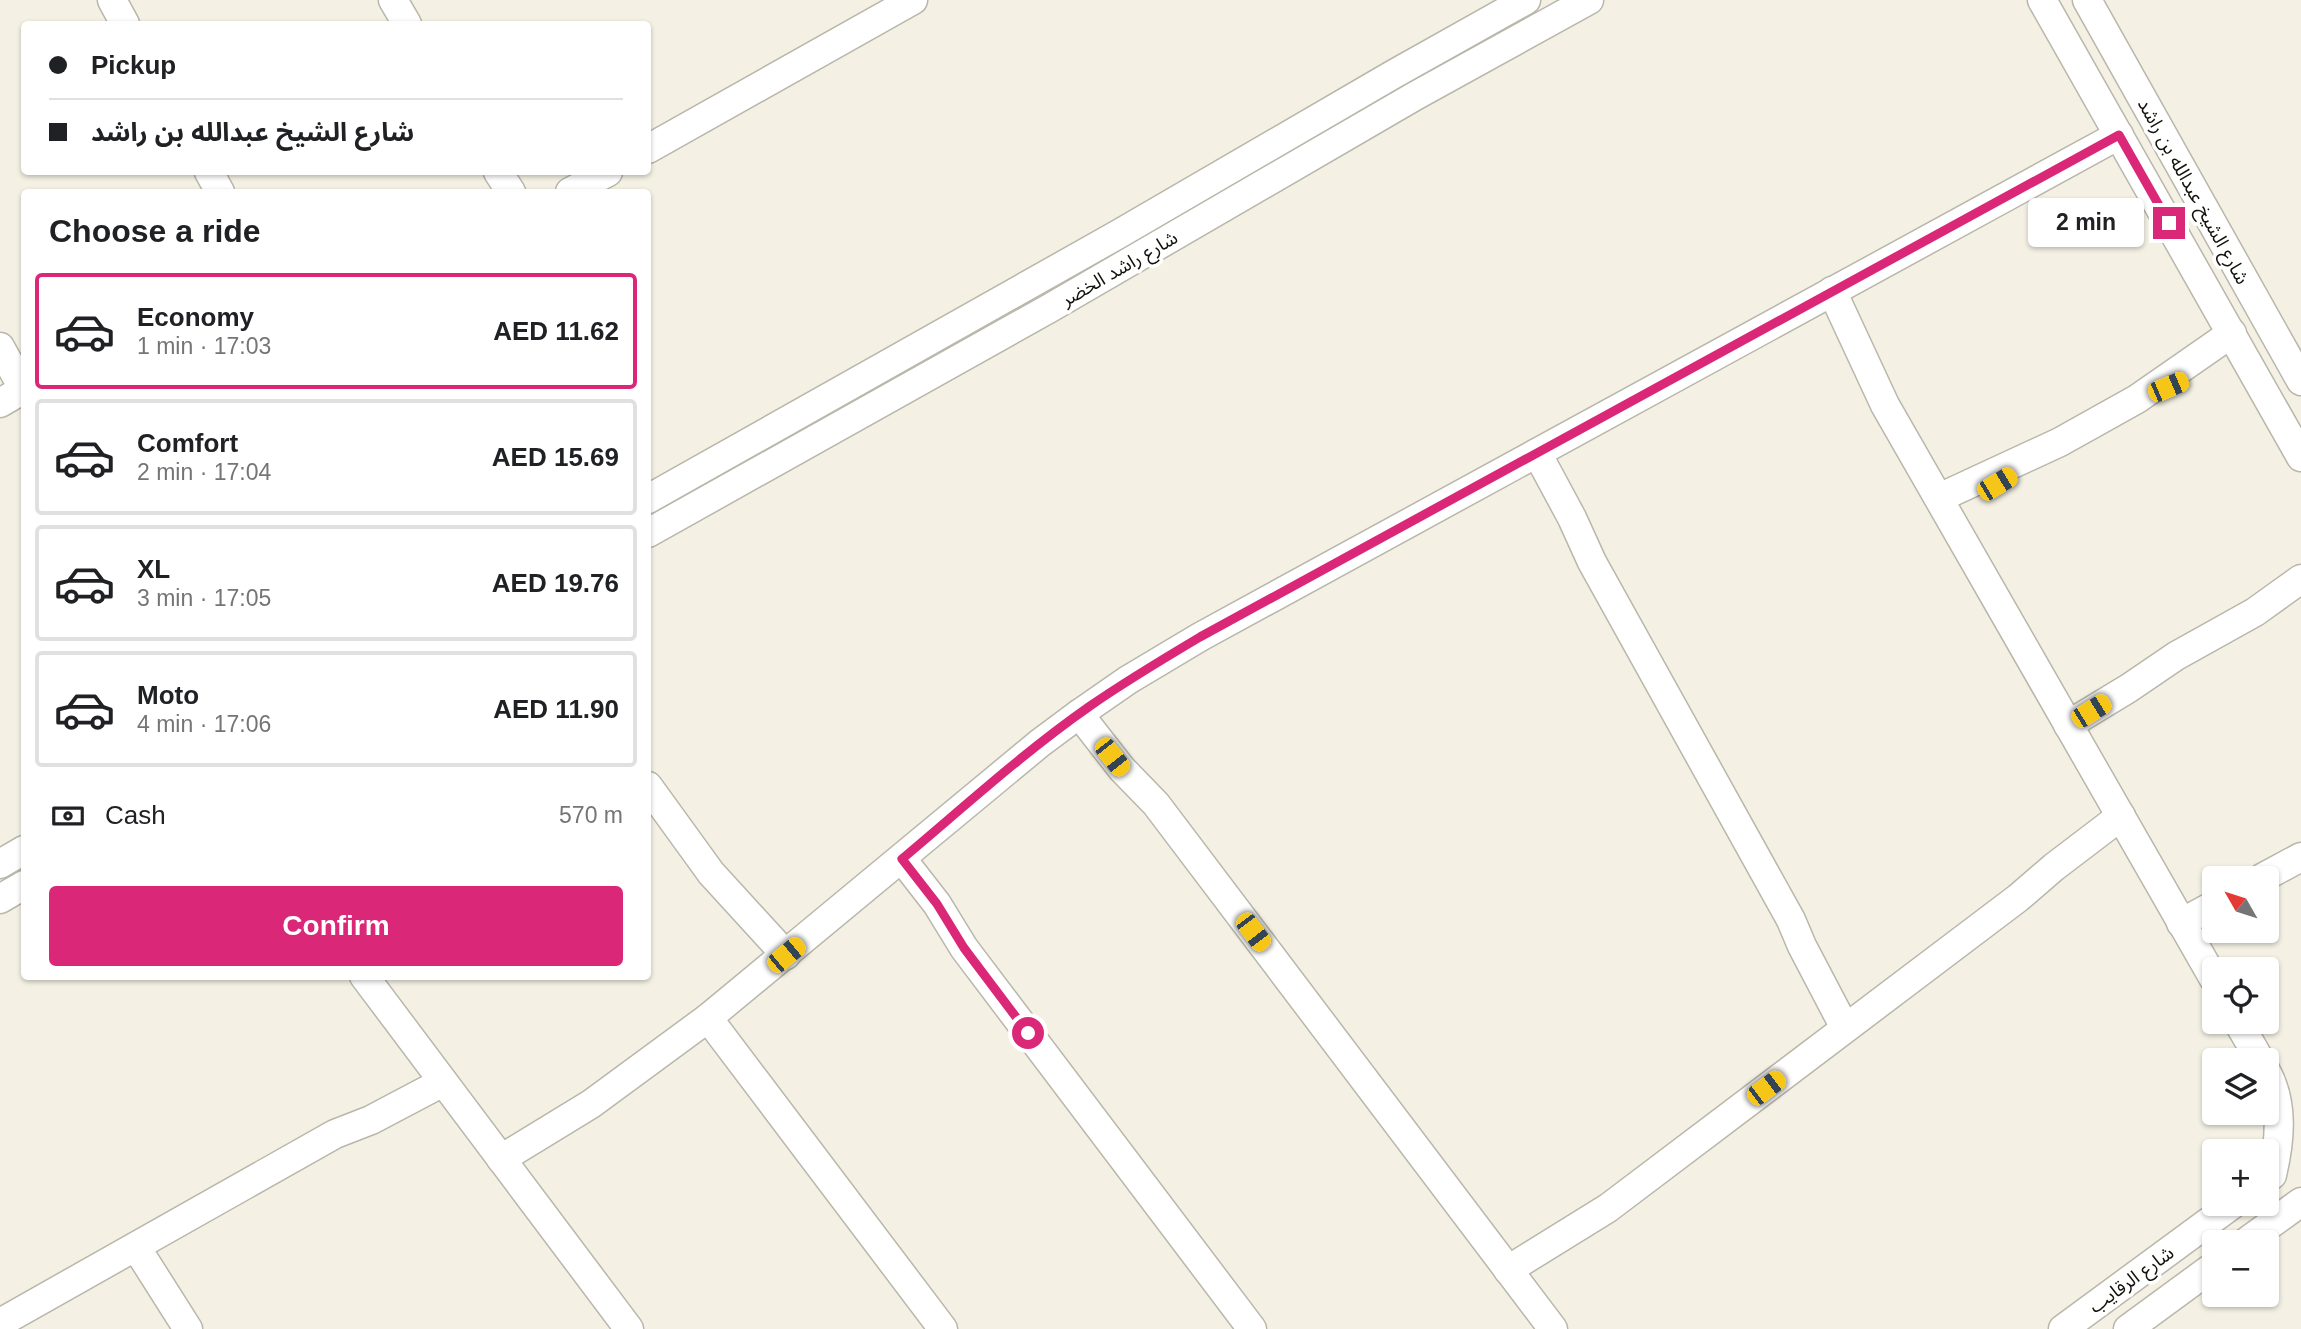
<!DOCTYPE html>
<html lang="en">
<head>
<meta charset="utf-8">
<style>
  :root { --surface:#fff; --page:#f6f6f6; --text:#202124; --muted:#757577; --line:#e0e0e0; --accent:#db2777 }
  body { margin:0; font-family:Helvetica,"Noto Sans Arabic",sans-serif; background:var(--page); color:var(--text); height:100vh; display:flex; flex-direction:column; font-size:26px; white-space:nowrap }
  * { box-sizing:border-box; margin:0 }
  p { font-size:23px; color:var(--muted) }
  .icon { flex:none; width:38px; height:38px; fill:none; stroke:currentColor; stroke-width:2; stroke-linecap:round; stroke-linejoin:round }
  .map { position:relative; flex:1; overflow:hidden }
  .side { position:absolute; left:21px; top:189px; width:630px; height:791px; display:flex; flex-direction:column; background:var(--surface); border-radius:7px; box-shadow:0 2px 5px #0004 }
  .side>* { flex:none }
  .hud { position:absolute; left:21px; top:21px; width:630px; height:154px; border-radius:7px; box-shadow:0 2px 5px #0004; display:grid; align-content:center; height:154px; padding:0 28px; background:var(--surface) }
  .needle { width:46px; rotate:309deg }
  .controls { position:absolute; left:2202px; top:866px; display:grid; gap:14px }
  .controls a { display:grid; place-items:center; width:77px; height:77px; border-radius:7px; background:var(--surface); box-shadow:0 2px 5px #0004; font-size:35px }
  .end { position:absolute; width:32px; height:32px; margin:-16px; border:9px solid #db2777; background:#fff; box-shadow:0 0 0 4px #fff }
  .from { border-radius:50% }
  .bubble { position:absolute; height:49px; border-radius:7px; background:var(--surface); box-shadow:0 2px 5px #0004; font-size:23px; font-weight:800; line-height:49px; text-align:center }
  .car { position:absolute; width:21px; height:42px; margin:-21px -10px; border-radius:9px; box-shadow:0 0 5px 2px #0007; background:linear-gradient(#f5c518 24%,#345 0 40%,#f5c518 0 76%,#345 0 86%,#f5c518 0) }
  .hud b { display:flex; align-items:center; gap:24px; height:66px; font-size:26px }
  .hud b+b { border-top:2px solid var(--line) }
  .hud i { width:18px; height:18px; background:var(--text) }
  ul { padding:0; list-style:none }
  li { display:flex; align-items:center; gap:21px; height:116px; margin:0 14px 10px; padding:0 14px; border:4px solid var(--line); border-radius:7px }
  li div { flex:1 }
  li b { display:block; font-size:26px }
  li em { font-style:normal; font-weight:800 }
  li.current { border-color:var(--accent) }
  li>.icon { width:63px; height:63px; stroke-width:1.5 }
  h2 { padding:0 28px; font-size:32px; line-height:84px }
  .pay { display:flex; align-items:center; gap:18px; height:77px; padding:0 28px; font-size:26px }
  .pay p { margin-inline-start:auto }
  .button { display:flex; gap:14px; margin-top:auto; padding:14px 28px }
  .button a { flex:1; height:80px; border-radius:7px; background:var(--accent); color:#fff; font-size:28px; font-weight:800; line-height:80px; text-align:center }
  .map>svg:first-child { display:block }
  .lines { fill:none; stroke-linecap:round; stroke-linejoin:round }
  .minor-casing { stroke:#b9b6aa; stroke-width:31 }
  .minor { stroke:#fff; stroke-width:28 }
  .route { stroke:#db2777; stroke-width:9 }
  .labels { text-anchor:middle; stroke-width:7; stroke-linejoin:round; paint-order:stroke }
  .street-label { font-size:19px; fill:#12110c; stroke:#fff }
</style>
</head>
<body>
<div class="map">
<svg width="2301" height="1329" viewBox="0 0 2301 1329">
  <rect width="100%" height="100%" fill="#f4f1e4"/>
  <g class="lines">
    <g class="minor-casing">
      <g id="minor">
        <path d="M112,0L125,24"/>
        <path d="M393,0L407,24"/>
        <path d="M2042,0L2301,457"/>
        <path d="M2087,0L2301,381"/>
        <path d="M648,149L913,0"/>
        <path d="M209,172L220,192"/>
        <path d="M498,172L511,192"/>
        <path d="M570,192L608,172"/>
        <path d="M1832,291L1885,405L2214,979"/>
        <path d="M0,347L24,390"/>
        <path d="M0,403L24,389"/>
        <path d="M1537,453L1572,518L1592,562L1791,920L1802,946L1845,1028"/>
        <path d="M1939,498L2060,442L2137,399L2232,333"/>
        <path d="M648,499L1117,235L1394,74L1526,0"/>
        <path d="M648,533L1050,308L1415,96L1589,0"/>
        <path d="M1079,714L1122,769L1156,804L1553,1329"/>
        <path d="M2068,725L2129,688L2176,656L2255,612L2301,579"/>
        <path d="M648,786L711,873L786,955"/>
        <path d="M902,859L937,904L964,948L1252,1329"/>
        <path d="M0,864L24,850"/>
        <path d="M2262,878L2301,857"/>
        <path d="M0,899L24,885"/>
        <path d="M2181,923L2214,905"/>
        <path d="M364,976L629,1329"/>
        <path d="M708,1018L943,1329"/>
        <path d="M2238,1022L2260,1060"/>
        <path d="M2266,1071C2284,1103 2280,1141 2272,1175"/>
        <path d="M501,1159L591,1104L708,1018L1040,743L1079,714L1128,680L1200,637L2119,135"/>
        <path d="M2246,1242L2301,1202"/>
        <path d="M136,1247L188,1329"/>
        <path d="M1508,1270L1608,1208L2018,898L2054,867L2121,816"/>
        <path d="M0,1323L335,1134L371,1120L443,1082"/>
        <path d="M2063,1329L2233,1204"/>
        <path d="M2128,1329L2214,1266"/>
      </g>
    </g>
    <use href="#minor" class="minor"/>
  </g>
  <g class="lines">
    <path class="route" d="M1028,1033L964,948L937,904L902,859C964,807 1024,752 1090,706C1126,681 1163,659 1200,637L2119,135L2169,223"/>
  </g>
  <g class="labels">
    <g class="street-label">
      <text transform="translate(2194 191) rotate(61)" y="7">شارع الشيخ عبدالله بن راشد</text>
      <text transform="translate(1119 268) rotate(-30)" y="7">شارع راشد الخضر</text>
      <text transform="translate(2131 1279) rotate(-36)" y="7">شارع الرقايب</text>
    </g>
  </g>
</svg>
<div class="controls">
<a><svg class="needle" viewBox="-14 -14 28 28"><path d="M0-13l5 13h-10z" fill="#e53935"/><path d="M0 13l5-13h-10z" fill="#757577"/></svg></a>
<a><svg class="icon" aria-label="locate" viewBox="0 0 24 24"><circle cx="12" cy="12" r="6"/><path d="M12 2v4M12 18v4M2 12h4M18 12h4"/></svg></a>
<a><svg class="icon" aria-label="layers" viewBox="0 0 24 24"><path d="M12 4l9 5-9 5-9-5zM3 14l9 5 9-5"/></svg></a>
<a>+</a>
<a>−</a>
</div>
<i class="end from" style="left:1028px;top:1033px"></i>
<i class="end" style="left:2169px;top:223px"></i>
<div class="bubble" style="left:2028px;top:198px;width:116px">2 min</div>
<i class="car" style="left:2168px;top:387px;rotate:67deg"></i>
<i class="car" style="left:1997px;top:484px;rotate:59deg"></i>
<i class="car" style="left:2091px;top:711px;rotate:58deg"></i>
<i class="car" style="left:1112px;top:757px;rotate:142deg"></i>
<i class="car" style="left:1253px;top:932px;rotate:143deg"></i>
<i class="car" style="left:786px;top:955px;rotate:50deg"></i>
<i class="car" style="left:1766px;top:1088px;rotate:53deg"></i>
<div class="hud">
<b><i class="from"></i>Pickup</b>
<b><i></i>شارع الشيخ عبدالله بن راشد</b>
</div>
<section class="side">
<h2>Choose a ride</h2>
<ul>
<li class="current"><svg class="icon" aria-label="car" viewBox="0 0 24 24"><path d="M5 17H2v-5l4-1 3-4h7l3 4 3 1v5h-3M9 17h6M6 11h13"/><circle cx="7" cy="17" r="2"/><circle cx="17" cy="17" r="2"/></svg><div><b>Economy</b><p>1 min · 17:03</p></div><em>AED 11.62</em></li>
<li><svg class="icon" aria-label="car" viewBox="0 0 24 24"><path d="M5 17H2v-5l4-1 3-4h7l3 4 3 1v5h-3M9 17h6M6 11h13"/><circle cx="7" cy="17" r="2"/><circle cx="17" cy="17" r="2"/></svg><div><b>Comfort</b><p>2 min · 17:04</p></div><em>AED 15.69</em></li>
<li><svg class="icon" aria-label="car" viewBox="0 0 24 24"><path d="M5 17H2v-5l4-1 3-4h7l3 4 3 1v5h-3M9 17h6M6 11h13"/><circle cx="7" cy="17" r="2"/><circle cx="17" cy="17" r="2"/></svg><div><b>XL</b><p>3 min · 17:05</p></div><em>AED 19.76</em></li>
<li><svg class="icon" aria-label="car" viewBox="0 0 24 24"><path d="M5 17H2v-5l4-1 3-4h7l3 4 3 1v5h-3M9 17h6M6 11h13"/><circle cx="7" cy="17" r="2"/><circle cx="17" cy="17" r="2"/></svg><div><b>Moto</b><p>4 min · 17:06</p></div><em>AED 11.90</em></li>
</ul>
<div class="pay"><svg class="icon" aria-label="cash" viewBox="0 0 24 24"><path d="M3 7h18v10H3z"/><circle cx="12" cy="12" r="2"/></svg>Cash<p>570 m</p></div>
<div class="button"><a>Confirm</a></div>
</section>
</div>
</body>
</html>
